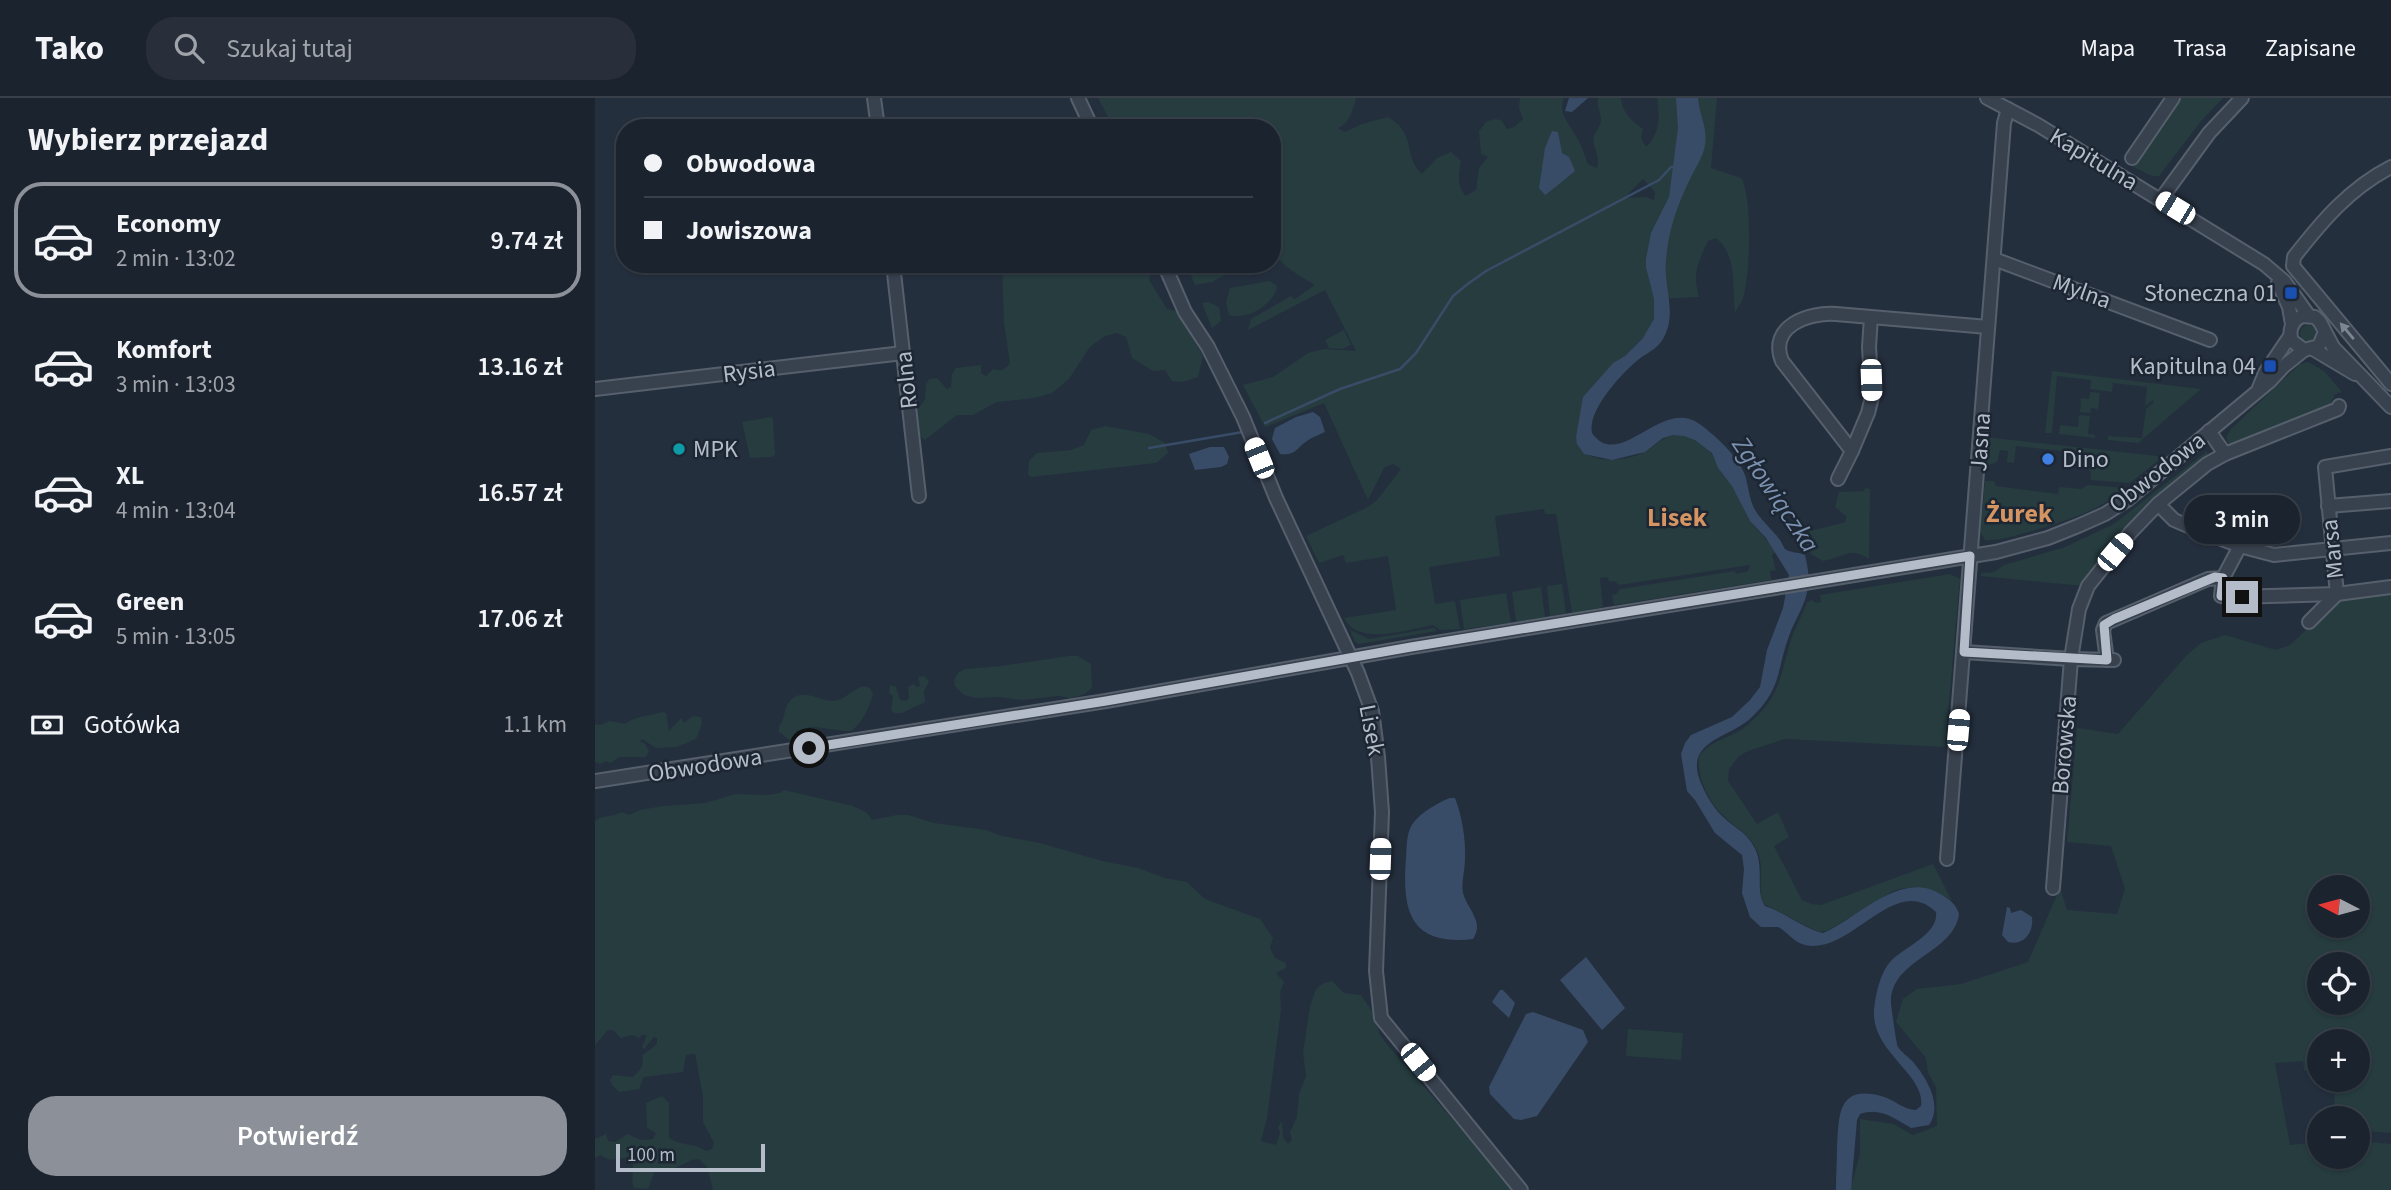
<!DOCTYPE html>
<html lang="pl">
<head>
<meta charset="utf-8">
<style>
  :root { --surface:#1b232e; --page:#282f3a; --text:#f1f3f6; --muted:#a0a4aa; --line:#39404a; --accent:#8c9099 }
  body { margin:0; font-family:"Source Sans 3",sans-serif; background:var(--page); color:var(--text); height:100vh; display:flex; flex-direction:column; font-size:26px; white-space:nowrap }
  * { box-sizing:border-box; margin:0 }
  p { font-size:23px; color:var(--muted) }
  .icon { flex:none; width:38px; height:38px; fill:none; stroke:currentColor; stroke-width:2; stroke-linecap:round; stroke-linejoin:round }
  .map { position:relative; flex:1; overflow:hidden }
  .side { display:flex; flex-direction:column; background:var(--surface); width:595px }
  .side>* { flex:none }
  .guide { position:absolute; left:21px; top:21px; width:665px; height:154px; border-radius:28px; box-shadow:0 2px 5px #0004,0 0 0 2px var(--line); display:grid; align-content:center; height:154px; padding:0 28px; background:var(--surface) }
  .needle { width:46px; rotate:276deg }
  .tools { position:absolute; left:1712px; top:777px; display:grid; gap:14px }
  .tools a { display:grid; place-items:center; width:63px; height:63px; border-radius:50%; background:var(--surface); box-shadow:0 2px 5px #0004,0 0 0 2px var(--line); font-size:35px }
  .scale { position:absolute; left:21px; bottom:18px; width:149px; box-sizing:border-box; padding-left:7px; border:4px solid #b4bcc9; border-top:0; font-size:19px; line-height:24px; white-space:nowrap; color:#b4bcc9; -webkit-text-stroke:5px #1d2633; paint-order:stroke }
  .end { position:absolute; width:32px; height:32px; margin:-16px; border:9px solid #b4bcc9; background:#111; box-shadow:0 0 0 4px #111 }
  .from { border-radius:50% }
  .bubble { position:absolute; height:49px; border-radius:24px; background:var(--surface); box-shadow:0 2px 5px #0004,0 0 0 2px var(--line); font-size:23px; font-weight:600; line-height:49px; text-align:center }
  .car { position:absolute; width:21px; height:42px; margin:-21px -10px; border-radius:9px; box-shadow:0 0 5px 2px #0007; background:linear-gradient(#fff 24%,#345 0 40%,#fff 0 76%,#345 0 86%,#fff 0) }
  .guide b { display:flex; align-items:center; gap:24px; height:66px; font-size:26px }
  .guide b+b { border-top:2px solid var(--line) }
  .guide i { width:18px; height:18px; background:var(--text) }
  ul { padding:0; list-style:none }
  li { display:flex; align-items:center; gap:21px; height:116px; margin:0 14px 10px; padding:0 14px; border:4px solid transparent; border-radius:28px }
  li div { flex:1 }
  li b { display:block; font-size:26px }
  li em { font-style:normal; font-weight:600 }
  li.active { border-color:var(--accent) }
  li>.icon { width:63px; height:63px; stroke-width:1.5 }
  h2 { padding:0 28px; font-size:32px; line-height:84px }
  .pay { display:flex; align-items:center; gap:18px; height:77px; padding:0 28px; font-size:26px }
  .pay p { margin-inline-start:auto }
  .action { display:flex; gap:14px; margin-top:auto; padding:14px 28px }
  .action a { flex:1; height:80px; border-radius:28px; background:var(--accent); color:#fff; font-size:28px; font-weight:600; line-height:80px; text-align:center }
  header { display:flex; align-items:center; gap:42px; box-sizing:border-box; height:98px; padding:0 35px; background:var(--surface); border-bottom:2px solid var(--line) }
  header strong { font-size:33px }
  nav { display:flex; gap:38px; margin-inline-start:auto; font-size:24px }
  .search { width:490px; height:63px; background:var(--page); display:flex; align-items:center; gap:18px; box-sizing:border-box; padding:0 24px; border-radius:28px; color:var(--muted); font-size:26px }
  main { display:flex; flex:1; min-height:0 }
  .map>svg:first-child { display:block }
  .green { fill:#263c3f; fill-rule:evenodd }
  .water { fill:#394c67 }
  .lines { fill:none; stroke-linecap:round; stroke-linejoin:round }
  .stream { stroke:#394c67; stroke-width:2.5 }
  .minor-casing { stroke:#565f6c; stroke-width:16 }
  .minor { stroke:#38414e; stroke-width:12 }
  .oneway { fill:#7c8592 }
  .route { stroke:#b4bcc9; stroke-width:9 }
  .transit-dot { fill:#1a4fb4; stroke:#1d2633; stroke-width:2.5 }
  .culture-dot { fill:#0f9aa8; stroke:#1d2633; stroke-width:2.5 }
  .shop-dot { fill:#3f7fe0; stroke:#1d2633; stroke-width:2.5 }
  .labels { text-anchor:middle; stroke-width:5; stroke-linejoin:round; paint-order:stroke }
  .street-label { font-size:24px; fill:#b4bcc9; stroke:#1d2633 }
  .poi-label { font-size:24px; fill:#b4bcc9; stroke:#1d2633; text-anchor:end }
  .water-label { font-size:26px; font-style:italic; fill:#7c92b1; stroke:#1d2633 }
  .neighbourhood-label { font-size:26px; font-weight:bold; fill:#d59563; stroke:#1d2633 }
</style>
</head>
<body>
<header>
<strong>Tako</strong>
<div class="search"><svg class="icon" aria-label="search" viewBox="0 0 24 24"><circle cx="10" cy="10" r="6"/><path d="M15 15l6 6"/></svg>Szukaj tutaj</div>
<nav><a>Mapa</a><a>Trasa</a><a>Zapisane</a></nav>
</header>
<main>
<section class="side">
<h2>Wybierz przejazd</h2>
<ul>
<li class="active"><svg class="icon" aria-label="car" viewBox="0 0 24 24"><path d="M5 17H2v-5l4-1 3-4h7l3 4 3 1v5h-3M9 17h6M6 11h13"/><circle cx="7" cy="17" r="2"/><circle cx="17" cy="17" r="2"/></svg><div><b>Economy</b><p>2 min · 13:02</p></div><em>9.74 zł</em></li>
<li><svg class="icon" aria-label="car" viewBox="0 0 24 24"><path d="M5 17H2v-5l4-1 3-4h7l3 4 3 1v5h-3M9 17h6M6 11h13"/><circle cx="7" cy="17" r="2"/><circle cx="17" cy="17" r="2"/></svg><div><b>Komfort</b><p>3 min · 13:03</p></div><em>13.16 zł</em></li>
<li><svg class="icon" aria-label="car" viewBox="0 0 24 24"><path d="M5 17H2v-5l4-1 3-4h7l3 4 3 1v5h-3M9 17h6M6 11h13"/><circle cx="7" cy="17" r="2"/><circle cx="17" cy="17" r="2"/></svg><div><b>XL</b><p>4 min · 13:04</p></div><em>16.57 zł</em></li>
<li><svg class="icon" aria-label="car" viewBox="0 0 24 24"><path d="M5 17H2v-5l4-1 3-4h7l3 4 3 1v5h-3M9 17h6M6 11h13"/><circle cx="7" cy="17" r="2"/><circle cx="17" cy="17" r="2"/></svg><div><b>Green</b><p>5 min · 13:05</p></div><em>17.06 zł</em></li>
</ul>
<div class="pay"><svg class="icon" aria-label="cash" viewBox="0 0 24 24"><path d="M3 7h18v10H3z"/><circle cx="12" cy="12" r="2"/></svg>Gotówka<p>1.1 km</p></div>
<div class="action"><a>Potwierdź</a></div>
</section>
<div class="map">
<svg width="1796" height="1092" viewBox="0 0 1796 1092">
  <rect width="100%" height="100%" fill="#242f3e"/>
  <g class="green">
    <path d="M503,0H761C758,12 754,26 743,30L750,34L767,26L793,19C823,37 807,57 827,76L842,60L856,54L866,63C864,76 861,88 871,98L881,92L884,70L893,59L886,56L884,33L892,23L901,21L907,23L912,31L919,29L928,21L924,10L925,0H969C962,15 974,25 981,38C986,46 989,56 993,66L1002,70C1006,55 996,49 999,38C1001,32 1006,28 1006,22C1006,14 1001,8 1003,0H1026C1027,15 1037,23 1048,31L1046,40L1051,49C1065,35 1065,19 1062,0H1122L1116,70L1146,80C1158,98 1155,179 1148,200C1146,205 1142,210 1140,215C1137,189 1143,158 1121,140L1113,143C1103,165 1097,175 1104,199L1059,201V221L1054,233L1030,258L1018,265L992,295L981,339C985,368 1028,364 1048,355C1062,348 1069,335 1086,337C1096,338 1111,347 1117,356C1120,361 1121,366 1124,371C1128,377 1133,382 1137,387C1144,398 1148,410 1154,421C1162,433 1173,442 1181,454L1177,457L1181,472L1175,473L1176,482L1019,507L1017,497L1021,496L1025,491L1140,473L1141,476L1153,473L1155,467L1024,487L1019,483L1014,484L1013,479L1005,480L1008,509L977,515L961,416H950L949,411L900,418L905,458L834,469L840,506L860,503L865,531L845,532L838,527C814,531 763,549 749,520L801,512L793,458L751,465L748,457L724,465L711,438L773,409L782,402L806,371L798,366L789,370L773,402L729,305L670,329L648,287L678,279L713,255L729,251L761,253L730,192L653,232L656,221L696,198L700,201L720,187C706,178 683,167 677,151V30H519ZM1048,81L1060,94L1059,102L1051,99L1029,100Z"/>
    <path d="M1584,0H1628L1606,23L1564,78H1557L1530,65L1537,53Z"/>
    <path d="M407,166H561L557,170L554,182L572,211L582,213L608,258L603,279L588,284L577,283L570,272L558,273L537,260L531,239L522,235L510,238L495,249L474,281L457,295L440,300L402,304L378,317H362L330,342L325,338L321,313L330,302L331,287L334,281L342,280L352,291L356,289L357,276L361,270L386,267V275L391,278L398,271C406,274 410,272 415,265L409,225Z"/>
    <path d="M591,166H650L617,184L600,187Z"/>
    <path d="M675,183L682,188C680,206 651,223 634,217L631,205L635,190Z"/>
    <path d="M613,204L624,209L626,223L617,230L607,205Z"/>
    <circle cx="1713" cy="235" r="8"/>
    <path d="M749,232L756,247L747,251L734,250L730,242Z"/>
    <path d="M1713,264L1729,273L1747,294L1740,296L1734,309L1634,347L1631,339L1636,331L1705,266Z"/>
    <path d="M1457,273L1606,291L1543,345L1513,342V338L1547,340L1551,311L1559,304L1558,302L1550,308L1552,289L1518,285L1517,294L1495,291L1496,282L1462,278L1457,335H1450Z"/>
    <path d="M1495,294L1505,295L1503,311L1496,310L1495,315L1485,314L1486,300L1494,301Z"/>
    <path d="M1484,317L1495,318L1493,336L1500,337V340L1464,336L1465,327L1483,329Z"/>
    <path d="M176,319L178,321L180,356L177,359L155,360L147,324Z"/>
    <path d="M510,328L554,336L570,345L573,355L561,365L436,379L433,376L434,363L442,355L476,352L489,347L496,332Z"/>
    <path d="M1390,339L1563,358L1565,361L1535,385L1496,382L1494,356L1421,348L1419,365L1412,364L1413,353L1405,352L1402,364L1394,367L1388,364Z"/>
    <path d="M1612,353L1613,356C1564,392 1522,437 1488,488L1385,478L1387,475L1399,474L1409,467L1470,449L1519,426Z"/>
    <path d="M1390,383H1399L1401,388L1463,396L1464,389L1486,391L1493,387L1531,390C1521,398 1510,405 1499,411C1481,420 1407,445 1390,442L1385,434Z"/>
    <path d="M1270,390L1275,391L1274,461C1254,448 1248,460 1228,463L1216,456L1207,435L1251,424V418L1240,409L1244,394L1269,393Z"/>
    <path d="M1355,476L1365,481L1350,649L1190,641L1153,653L1144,658L1134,671L1133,683L1162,726L1183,714L1194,739L1179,748L1207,802L1216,806L1226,807L1338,766L1357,803C1337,790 1321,786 1298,793L1232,833L1223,834L1167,805C1163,787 1170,770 1162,752C1155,736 1139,729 1128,717C1113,703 1102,679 1104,659C1114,642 1135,641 1150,629C1184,601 1184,584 1195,545C1199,531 1207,518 1212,504L1217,502L1221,505L1226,504L1225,497Z"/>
    <path d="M967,486L971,515L955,518L952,488Z"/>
    <path d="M946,489L950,519L921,524L917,494Z"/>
    <path d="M911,495L916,525L869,531L865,502Z"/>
    <path d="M1796,495V1035L1762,1032V1020H1739L1740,982H1762V943H1724V973H1709L1708,963L1680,965L1695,1047L1724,1044V1059H1762V1043L1796,1046V1092H1255L1265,1056V1021L1298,1026L1318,1037L1342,1028L1341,989L1333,975L1331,960L1301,924L1308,901L1322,891L1366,886L1433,864L1465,790L1472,812L1522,816L1530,791L1516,748L1472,744L1482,630L1523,636L1591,558L1606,545L1630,537L1681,552L1695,547L1745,500ZM1724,789H1762V828H1724ZM1724,866H1762V905H1724Z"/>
    <path d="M839,530L842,533L764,546L760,544L755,532L774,541Z"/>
    <path d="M474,558H483L496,566L497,590L490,596L476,600L463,598L427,602L404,599L381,600L369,597L360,588L359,582L363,575L370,571L406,568Z"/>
    <path d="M329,578L334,583L329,593L330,604L307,615H299L296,612L298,598L294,595L295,587L301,589L305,602L311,603L314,600L313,589L318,586L322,589L325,588L323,579Z"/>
    <path d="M269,588L275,590L278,596C274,610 268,624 256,633C246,634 219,627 214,629C210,631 205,639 202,643H196L184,634V628C191,621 188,610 195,603C208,589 223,603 238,603C251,602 257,591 269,588Z"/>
    <path d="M67,614L71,615L74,633L86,620L89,625L98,618L106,619L107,626L101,641L82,649L61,650L47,641L45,643L50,646L54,653L51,659H24L15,665L11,663L5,666L0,664V626L5,627L15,623L30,626C41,618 54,618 67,614Z"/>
    <path d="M189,692L258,708L271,714L277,722L302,717H313L339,725L391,732L407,738L445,745L507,763L543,770L570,780L592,784L610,801L665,821L678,840L675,850L680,860L691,865V870L681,875L689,884L685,894L686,912L672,1020L666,1043L681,1047L685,1035L683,1029L687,1023L688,1040L693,1046L697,1042L695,1034L702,1019L704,996L711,978L708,955L715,908L721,891L729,885L737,883L749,895L766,897L781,919L784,935L790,944L919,1092H118L112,1069L104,1061L97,1062L76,1072L71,1070L60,1073L53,1091L39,1090C35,1081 40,1072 37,1062L29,1060L15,1062L5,1057L0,1060V1041L11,1036L13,1043L20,1044L33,1036L46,1042L58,1041L61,1035L52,1030L51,1005L67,998L74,1005V1040C85,1048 101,1045 111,1053L117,1051L119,1045L108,1024V998L100,956L91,957L88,974L49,979L44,991L24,994L17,987L15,982L18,977L38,979L47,969L48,957L62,946V940L59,939L49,951L47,949L52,937H47L44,940L37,937L26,940L18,932H13L0,947V723C10,716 15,720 27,714L34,717L45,712L68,708L110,705L141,696L173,697L185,695Z"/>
    <path d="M1033,931L1088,935L1086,962L1031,958Z"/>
  </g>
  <g class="water">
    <path d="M974,0H993L977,14L970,13Z"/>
    <path d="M1081,0H1103C1104,16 1113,30 1110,47C1108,60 1100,70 1095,81C1082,108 1073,133 1071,163C1068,189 1083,215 1068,241C1062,251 1052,255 1044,261C1027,275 992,312 997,335C1024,374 1066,300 1103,325C1120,337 1142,357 1150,377C1153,387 1154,398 1158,408C1163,420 1177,431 1185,442C1186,443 1189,450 1190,451C1195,455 1204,454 1210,457C1212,466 1215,479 1213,488C1211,507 1200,521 1194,538C1181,574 1187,590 1157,619C1138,638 1099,641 1102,671C1104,686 1116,707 1127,718C1137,728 1151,734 1158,747C1171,767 1159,794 1170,808C1187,813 1213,833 1228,835C1263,820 1307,770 1347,797C1355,802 1361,806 1364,816C1359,856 1294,861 1296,906C1297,913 1301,945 1303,949C1307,955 1314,959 1318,964C1332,980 1348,1008 1334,1027L1316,1030C1299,1020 1285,1009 1265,1016L1262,1022L1256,1092H1241V1089C1241,1077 1242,1064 1242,1051C1244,1020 1241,986 1286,998C1299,1001 1308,1012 1321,1012L1326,1008C1331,977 1277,954 1279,914C1280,899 1285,874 1296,863C1309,849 1344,836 1341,814C1299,774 1256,858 1210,847C1198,844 1193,834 1183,829H1166L1155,819L1147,795L1149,771L1147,757L1120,735L1100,702L1092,693L1086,656L1090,645L1096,637L1137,619L1155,602L1165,589L1172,552L1188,510L1194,477L1171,440L1155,423L1137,388L1123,370L1117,355L1100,342L1089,338L1078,337L1068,340L1050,354L1017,362L989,356L982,346L981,339L988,299L1018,265L1030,258L1048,240L1059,221V201L1051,169V161L1056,135L1074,99L1083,30Z"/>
    <path d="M957,33L963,34L967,55L974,59L980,73C979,74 952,96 950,97L944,90L950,50Z"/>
    <path d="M718,314L725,319L730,334C724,337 717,339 712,343C701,350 701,358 685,356L677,341L680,330L701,319Z"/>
    <path d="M615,349H629L634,359L632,366L626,369L600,372L594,356Z"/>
    <path d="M855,700H860C867,718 871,742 870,761C870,772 866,784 868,795C872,811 890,824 878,841C815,848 807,813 811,760C812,748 811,733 819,724C827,714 844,704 855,700Z"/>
    <path d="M1412,809L1415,810L1416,815L1426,812L1437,819C1439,834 1429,848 1413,844L1407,837Z"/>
    <path d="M991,859L1030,910L1007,932L965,882Z"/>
    <path d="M905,892H908L920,905L914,920L897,904Z"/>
    <path d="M938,914L988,932L993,944L942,1018L926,1022L919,1021L895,996L894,989L931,916Z"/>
  </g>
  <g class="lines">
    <g class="stream">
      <path d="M670,325L745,291L805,271L821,255L858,198L874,185L891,173L1064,82L1076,69H1081"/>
      <path d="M554,350L648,334"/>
    </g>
    <g class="minor-casing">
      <g id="minor">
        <path d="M279,0L283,30"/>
        <path d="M483,0L497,30"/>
        <path d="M1392,0L1443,27L1669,166L1689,183L1714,218"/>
        <path d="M1537,60L1578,0"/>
        <path d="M1796,69C1755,90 1727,123 1699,159L1698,168L1796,286"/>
        <path d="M1566,101L1614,35L1647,0"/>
        <path d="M1399,161L1615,242"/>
        <path d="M298,166L324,398"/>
        <path d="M569,166L590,214L613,249L648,319L681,400L763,575L777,613L783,659L787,714L781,873L786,920L926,1092"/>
        <path d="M1683,185L1694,209L1697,226"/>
        <path d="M1276,219L1274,249L1277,299L1273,315L1257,353L1187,263C1173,228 1214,214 1241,216L1393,229"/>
        <path d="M1729,236L1724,248L1709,252L1697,243C1693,232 1697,223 1707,218L1720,219L1725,224L1738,249L1796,309"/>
        <path d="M1718,251L1760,276"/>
        <path d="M1664,290L1670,275L1695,238"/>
        <path d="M0,291L308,255"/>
        <path d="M1614,333L1630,356"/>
        <path d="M1243,381L1257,353"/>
        <path d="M1563,406L1579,422L1600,431L1645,448L1679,457L1796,445"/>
        <path d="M1733,408L1796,403"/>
        <path d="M1628,480L1626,498L1637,499L1742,496L1796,489"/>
        <path d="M1714,524L1742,496L1730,369L1796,358"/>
        <path d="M1369,554L1476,561L1519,562"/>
        <path d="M1512,562L1508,532L1511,525L1613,481L1628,480L1645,448"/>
        <path d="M0,683L511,603L816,549L1401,454L1453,440L1483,428L1510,416L1532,402L1675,283L1689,268L1709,252"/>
        <path d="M1352,761L1409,25L1413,11"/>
        <path d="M1458,790L1476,561L1484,511L1493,488L1536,434L1563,406L1612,366L1630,356L1743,311L1744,308"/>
      </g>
    </g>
    <use href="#minor" class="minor"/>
  </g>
  <defs><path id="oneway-solid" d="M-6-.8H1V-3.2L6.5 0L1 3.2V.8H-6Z" transform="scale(1.75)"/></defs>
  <use class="oneway" href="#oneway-solid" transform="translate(1752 233) rotate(-130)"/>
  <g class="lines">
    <path class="route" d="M214,650L511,603L816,549L1375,458L1369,554L1512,562L1509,527L1519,521L1620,479L1628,480L1626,498L1647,499"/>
  </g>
  <g class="transit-dot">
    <rect x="1689" y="188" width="14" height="14" rx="3.5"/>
    <rect x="1668" y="261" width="14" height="14" rx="3.5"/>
  </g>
  <circle class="culture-dot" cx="84" cy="351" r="7"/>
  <circle class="shop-dot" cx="1453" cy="361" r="7"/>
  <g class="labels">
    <g class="street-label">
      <text transform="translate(1499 61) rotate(31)" y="8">Kapitulna</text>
      <text transform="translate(1487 193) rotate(20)" y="8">Mylna</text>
      <text transform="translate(154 273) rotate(-7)" y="8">Rysia</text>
      <text transform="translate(311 282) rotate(-96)" y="8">Rolna</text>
      <text transform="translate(1385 344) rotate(-86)" y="8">Jasna</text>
      <text transform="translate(1562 374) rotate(-38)" y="8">Obwodowa</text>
      <text transform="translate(1737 451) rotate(-96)" y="8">Marsa</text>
      <text transform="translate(777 632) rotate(79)" y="8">Lisek</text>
      <text transform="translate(1469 647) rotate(-85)" y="8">Borowska</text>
      <text transform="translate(110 667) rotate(-9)" y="8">Obwodowa</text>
    </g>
    <g class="poi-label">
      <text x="1682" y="203">Słoneczna 01</text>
      <text x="1661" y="276">Kapitulna 04</text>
      <text x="98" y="359" text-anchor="start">MPK</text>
      <text x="1467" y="369" text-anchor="start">Dino</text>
    </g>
    <g class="water-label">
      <text transform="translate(1181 396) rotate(56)" y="9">Zgłowiączka</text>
    </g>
    <g class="neighbourhood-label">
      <text x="1424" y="424">Żurek</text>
      <text x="1082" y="428">Lisek</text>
    </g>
  </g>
</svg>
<div class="tools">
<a><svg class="needle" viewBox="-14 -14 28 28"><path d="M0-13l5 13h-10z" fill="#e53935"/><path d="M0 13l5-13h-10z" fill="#a0a4aa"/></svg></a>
<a><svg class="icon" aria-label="locate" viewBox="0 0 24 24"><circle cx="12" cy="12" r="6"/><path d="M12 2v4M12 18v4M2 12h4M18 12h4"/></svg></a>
<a>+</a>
<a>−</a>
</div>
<div class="scale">100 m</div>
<i class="end from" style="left:214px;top:650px"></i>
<i class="end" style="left:1647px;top:499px"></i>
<div class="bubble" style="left:1589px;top:397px;width:116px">3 min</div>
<i class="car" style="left:1580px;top:110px;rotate:301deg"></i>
<i class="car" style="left:1276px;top:282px;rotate:178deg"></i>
<i class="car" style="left:664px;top:360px;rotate:338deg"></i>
<i class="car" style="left:1520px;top:454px;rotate:40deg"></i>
<i class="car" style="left:1363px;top:632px;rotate:5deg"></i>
<i class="car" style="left:785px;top:761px;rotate:2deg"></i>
<i class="car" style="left:823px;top:964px;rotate:141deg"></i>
<div class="guide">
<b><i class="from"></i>Obwodowa</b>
<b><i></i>Jowiszowa</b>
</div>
</div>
</main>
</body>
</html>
